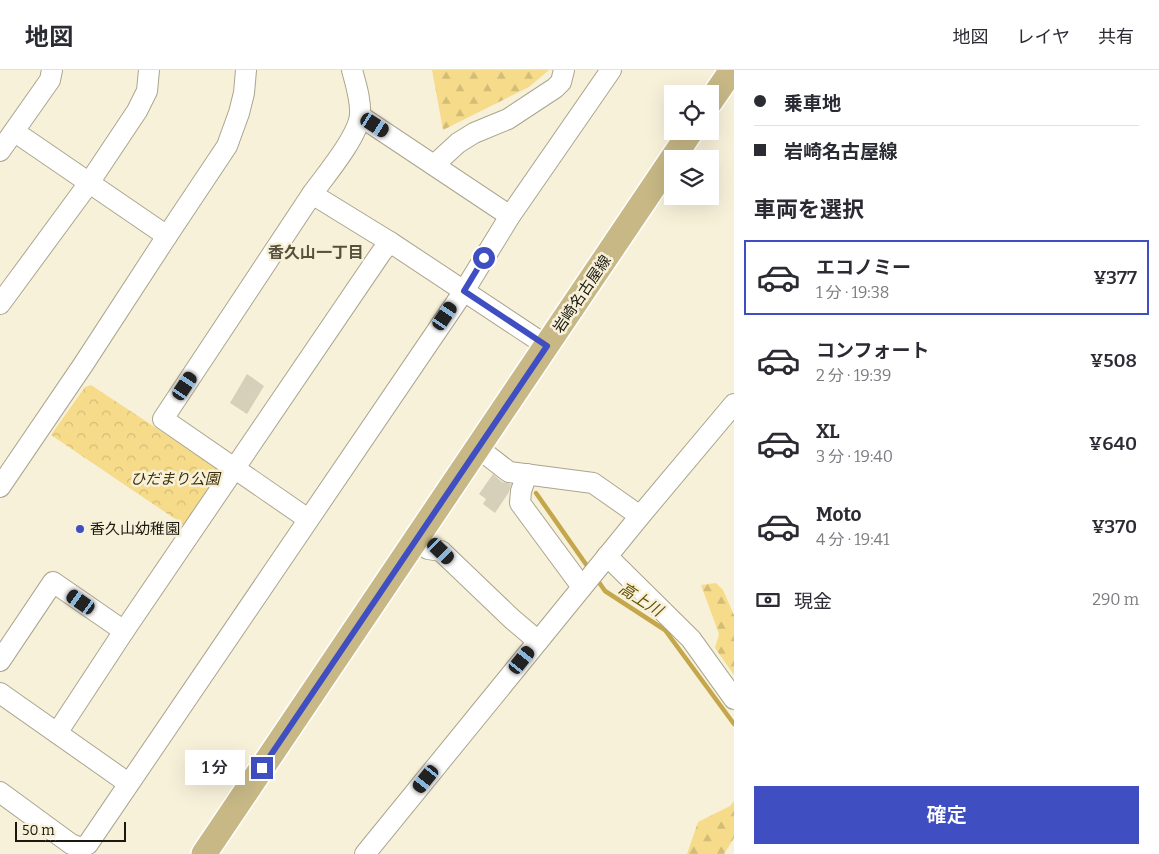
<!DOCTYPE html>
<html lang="ja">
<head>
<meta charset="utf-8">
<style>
  :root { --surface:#fff; --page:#f7f7f7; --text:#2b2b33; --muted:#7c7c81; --line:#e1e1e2; --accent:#3f4ec1 }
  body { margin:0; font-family:Bitter,"Noto Sans JP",serif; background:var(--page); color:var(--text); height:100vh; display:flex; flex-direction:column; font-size:19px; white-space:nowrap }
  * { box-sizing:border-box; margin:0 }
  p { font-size:16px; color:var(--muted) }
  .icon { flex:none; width:28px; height:28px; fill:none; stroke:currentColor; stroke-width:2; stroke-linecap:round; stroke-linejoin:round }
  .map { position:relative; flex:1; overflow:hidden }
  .sheet { display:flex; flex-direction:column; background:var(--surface); width:425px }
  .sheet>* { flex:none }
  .banner { display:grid; align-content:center; height:110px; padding:0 20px; background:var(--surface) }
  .fabs { position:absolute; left:664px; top:15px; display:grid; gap:10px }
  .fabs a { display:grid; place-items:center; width:55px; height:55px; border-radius:0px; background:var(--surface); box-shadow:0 5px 20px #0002; font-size:25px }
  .scale { position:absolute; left:15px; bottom:12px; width:111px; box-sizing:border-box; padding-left:5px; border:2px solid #1b1810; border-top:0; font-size:14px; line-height:18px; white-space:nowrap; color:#1b1810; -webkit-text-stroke:4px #f8f1da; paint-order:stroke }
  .end { position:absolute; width:22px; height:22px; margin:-11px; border:6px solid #3f4ec1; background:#fff; box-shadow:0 0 0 2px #fff }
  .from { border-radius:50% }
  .bubble { position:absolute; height:35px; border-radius:0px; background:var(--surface); box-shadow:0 5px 20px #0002; font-size:16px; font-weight:600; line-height:35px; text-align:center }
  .car { position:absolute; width:15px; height:30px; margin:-15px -8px; border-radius:6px; box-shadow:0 0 4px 1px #0007; background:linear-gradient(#222 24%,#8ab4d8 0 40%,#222 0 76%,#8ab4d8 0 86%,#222 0) }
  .banner b { display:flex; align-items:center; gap:18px; height:48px; font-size:19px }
  .banner b+b { border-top:1px solid var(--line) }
  .banner i { width:12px; height:12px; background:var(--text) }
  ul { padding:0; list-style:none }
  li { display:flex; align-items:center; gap:15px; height:75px; margin:0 10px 8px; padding:0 10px; border:2px solid transparent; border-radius:0px }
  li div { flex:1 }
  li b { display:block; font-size:19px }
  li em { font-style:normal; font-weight:600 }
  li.selected { border-color:var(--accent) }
  li>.icon { width:45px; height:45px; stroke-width:1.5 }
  h2 { padding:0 20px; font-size:22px; line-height:60px }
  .pay { display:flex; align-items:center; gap:12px; height:55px; padding:0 20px; font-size:19px }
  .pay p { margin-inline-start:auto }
  .cta { display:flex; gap:10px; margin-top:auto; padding:10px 20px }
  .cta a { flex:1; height:58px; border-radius:0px; background:var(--accent); color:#fff; font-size:20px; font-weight:600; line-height:58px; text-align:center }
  header { display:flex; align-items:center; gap:30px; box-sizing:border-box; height:70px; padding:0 25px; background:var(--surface); border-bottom:1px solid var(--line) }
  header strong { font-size:24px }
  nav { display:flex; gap:28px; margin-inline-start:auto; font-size:18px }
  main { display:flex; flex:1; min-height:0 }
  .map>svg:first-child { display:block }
  .forest { fill:url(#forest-firs) }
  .park { fill:url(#park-crowns) }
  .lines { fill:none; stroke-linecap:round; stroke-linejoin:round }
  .stream { stroke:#c4a74b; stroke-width:4.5 }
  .building { fill:#d6cfb9 }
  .minor-casing { stroke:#aba48e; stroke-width:22 }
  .major-casing { stroke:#fff; stroke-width:28 }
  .minor { stroke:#fff; stroke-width:20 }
  .major { stroke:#c7b886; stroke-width:25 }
  .route { stroke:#3f4ec1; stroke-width:6 }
  .poi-dot { fill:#3f4ec1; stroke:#f8f1da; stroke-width:2 }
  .labels { text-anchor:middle; stroke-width:5; stroke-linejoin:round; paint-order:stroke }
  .street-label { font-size:15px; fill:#1b1810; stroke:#f8f1da }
  .park-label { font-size:15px; font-style:italic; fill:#3c3007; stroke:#f8f1da }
  .poi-label { font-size:15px; fill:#1b1810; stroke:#f8f1da; text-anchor:start }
  .neighbourhood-label { font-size:16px; font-weight:bold; fill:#56503d; stroke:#f8f1da }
  .water-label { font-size:16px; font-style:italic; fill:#624f02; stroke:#f8f1da }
</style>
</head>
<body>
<header>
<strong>地図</strong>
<nav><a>地図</a><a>レイヤ</a><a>共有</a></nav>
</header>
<main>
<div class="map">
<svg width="734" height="784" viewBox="0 0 734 784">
  <defs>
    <pattern id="forest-firs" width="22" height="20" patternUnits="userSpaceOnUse" patternTransform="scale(1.25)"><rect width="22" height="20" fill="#f6dc8a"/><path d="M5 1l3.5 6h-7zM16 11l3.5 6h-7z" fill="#d2bc76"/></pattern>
    <pattern id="park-crowns" width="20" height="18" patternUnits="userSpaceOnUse" patternTransform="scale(1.25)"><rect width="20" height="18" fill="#f6dc8a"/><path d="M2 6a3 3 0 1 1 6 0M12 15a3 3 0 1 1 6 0" fill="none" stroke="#d2bc76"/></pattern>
  </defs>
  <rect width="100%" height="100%" fill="#f8f1da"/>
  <g class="forest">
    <path d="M432,0H549L529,17L443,60Z"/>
    <path d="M716,513L723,520L734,545V605L715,578L719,564L701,515Z"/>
    <path d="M734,731V768L724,784H687L698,752L730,736Z"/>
  </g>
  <path class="park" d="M91,315L220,400L222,404L190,459L51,365L85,317Z"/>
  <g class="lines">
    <g class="stream">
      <path d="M536,423L590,500"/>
      <path d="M596,508L605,521L665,560L734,654"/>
    </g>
  </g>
  <g class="building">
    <path d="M247,304L264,316L247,344L230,333Z"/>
    <path d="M493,404L502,412L511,414L509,422L495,443L483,434L486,429L479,424Z"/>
  </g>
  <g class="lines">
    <g class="minor-casing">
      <g id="minor">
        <path d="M352,0C356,15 361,30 360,45C358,67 325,106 312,124L390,172L547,276"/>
        <path d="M360,46L510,146"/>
        <path d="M15,62L167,166"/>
        <path d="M0,81L50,10L52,0"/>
        <path d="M434,95L458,73L474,63L508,49L555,18L561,12L564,0"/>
        <path d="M0,234L89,113L137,41L147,21L149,0"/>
        <path d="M478,378L509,402L593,413L640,446"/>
        <path d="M527,404L521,421L520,433L582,517"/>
        <path d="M0,417L83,295L167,166L227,76L239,43L244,23L246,0"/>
        <path d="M308,449L163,349L312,124"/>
        <path d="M416,471L428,479L441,481L512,549L538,571"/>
        <path d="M607,486L691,569L734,629"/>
        <path d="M0,591L53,512L124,561"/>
        <path d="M0,623L128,713"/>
        <path d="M57,663L124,561L381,183L390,172"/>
        <path d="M0,722L71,774L81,778L88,774L464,221L510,146L611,0"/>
        <path d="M365,784L640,446L734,334"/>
      </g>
    </g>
    <g class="major-casing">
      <g id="major">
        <path d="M710,32L732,0"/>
        <path d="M204,784L691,61"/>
      </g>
    </g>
    <use href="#minor" class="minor"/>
    <use href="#major" class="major"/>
  </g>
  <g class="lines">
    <path class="route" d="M262,698L547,276L464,221L484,188"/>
  </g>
  <circle class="poi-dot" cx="80" cy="459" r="5"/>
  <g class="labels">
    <g class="street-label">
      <text transform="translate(582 224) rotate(-56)" y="5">岩崎名古屋線</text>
    </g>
    <g class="park-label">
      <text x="175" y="414">ひだまり公園</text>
    </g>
    <g class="poi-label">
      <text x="90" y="464">香久山幼稚園</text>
    </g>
    <g class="neighbourhood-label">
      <text x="316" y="188">香久山一丁目</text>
    </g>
    <g class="water-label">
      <text transform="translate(641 529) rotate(32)" y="6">高上川</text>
    </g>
  </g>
</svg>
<div class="fabs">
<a><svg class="icon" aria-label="locate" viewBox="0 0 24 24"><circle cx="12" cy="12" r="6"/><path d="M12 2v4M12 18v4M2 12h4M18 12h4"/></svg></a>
<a><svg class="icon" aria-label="layers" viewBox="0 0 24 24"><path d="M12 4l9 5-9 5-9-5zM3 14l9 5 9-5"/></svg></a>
</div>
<div class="scale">50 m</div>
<i class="end from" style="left:484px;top:188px"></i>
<i class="end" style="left:262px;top:698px"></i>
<div class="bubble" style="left:185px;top:680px;width:60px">1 分</div>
<i class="car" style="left:375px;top:55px;rotate:123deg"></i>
<i class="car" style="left:445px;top:246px;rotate:34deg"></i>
<i class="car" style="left:185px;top:316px;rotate:34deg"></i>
<i class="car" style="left:441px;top:481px;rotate:134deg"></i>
<i class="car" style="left:81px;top:532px;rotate:305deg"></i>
<i class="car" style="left:522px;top:590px;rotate:39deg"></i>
<i class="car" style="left:426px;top:709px;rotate:219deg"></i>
</div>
<section class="sheet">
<div class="banner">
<b><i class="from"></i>乗車地</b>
<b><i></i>岩崎名古屋線</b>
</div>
<h2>車両を選択</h2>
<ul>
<li class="selected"><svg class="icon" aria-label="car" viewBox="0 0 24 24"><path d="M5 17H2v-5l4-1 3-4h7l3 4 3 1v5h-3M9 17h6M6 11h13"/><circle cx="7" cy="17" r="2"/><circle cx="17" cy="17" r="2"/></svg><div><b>エコノミー</b><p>1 分 · 19:38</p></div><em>¥377</em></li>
<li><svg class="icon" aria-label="car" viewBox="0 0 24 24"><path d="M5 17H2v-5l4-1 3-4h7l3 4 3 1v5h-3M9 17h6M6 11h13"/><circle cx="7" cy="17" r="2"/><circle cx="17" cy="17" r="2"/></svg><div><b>コンフォート</b><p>2 分 · 19:39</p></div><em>¥508</em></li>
<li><svg class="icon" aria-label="car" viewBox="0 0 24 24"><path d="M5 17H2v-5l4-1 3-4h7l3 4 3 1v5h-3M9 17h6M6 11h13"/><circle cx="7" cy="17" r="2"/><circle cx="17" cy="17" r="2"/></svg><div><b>XL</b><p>3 分 · 19:40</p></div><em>¥640</em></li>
<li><svg class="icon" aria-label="car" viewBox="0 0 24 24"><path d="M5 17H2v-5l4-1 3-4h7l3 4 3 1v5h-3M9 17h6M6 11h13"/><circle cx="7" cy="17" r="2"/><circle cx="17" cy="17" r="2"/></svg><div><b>Moto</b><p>4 分 · 19:41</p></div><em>¥370</em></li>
</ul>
<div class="pay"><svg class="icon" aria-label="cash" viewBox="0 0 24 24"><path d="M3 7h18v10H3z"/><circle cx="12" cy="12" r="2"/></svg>現金<p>290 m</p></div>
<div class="cta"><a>確定</a></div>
</section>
</main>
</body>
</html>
